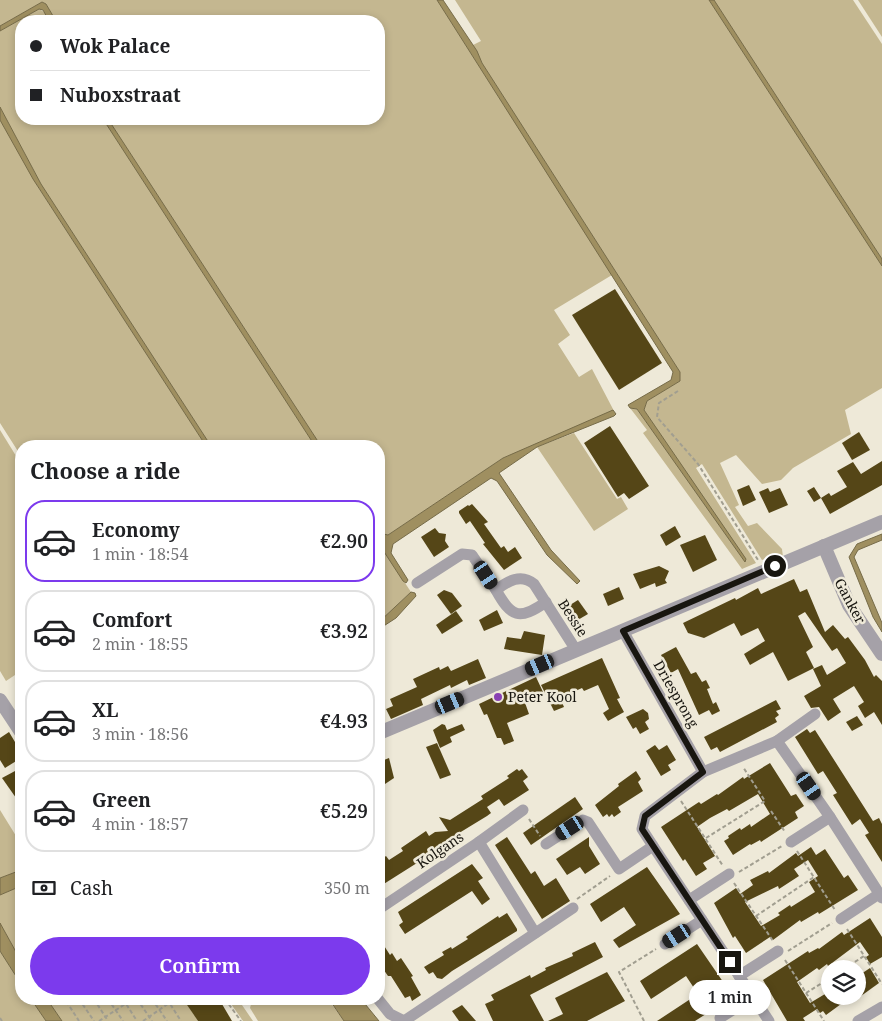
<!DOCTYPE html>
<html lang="en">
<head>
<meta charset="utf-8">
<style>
  :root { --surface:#fff; --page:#f2f2f2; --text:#202124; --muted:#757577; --line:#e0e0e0; --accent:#7c3aed }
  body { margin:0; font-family:"Noto Serif",serif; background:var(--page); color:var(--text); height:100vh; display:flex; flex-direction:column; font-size:19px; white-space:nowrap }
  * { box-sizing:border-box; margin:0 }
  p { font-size:16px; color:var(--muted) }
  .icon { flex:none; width:28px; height:28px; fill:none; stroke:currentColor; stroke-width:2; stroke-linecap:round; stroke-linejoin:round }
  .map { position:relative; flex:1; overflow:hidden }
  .details { position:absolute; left:15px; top:440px; width:370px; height:565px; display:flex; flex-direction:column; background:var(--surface); border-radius:20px; box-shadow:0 2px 8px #0003 }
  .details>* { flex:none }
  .top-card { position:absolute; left:15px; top:15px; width:370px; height:110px; border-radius:20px; box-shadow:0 2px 8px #0003; display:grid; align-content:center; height:110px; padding:0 15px; background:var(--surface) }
  .buttons { position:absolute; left:821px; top:960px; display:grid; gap:10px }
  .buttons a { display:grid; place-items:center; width:45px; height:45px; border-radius:50%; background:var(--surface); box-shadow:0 2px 8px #0003; font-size:25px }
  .end { position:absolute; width:22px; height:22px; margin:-11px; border:6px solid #181610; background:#fff; box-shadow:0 0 0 2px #fff }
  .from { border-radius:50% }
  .bubble { position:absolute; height:35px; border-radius:18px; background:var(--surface); box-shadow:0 2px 8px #0003; font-size:16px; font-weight:600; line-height:35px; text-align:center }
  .car { position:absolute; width:15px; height:30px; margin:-15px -8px; border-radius:6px; box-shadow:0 0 4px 1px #0007; background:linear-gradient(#222 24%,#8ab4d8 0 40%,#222 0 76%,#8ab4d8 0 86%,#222 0) }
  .top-card b { display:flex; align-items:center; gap:18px; height:48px; font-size:19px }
  .top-card b+b { border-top:1px solid var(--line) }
  .top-card i { width:12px; height:12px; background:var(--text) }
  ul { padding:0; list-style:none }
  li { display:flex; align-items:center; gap:15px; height:82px; margin:0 10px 8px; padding:0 5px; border:2px solid var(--line); border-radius:20px }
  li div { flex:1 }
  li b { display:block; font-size:19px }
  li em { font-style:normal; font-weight:600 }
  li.on { border-color:var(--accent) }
  li>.icon { width:45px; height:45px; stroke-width:1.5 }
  h2 { padding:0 15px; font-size:22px; line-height:60px }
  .pay { display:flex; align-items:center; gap:12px; height:55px; padding:0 15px; font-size:19px }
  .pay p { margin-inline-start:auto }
  .button { display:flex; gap:10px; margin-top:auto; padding:10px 15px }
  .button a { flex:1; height:58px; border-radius:30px; background:var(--accent); color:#fff; font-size:20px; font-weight:600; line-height:58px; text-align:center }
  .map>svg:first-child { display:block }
  .green { fill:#c4b790 }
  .water { fill:#9f8f60; stroke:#766b48 }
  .building { fill:#554617; fill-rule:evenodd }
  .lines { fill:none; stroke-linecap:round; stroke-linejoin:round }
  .path { stroke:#a19e90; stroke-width:2; stroke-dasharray:4 2.5; stroke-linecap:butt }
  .minor { stroke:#a5a1a8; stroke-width:11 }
  .tertiary { stroke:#a5a1a8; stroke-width:14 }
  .route { stroke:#181610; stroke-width:6 }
  .poi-dot { fill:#8941b3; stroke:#eee9d8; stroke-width:2 }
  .labels { text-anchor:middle; stroke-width:5; stroke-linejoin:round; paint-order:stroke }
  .street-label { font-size:14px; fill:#181610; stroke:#eee9d8 }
  .poi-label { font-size:14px; fill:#181610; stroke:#eee9d8; text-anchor:start }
</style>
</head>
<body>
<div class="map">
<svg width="882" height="1021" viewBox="0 0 882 1021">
  <rect width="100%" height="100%" fill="#eee9d8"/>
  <g class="green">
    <path d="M0,0H437L612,275L554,310L570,335L558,344L579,377L592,369L614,411L503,458L388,535L379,534V446H321L108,119H379V21H56L46,4L42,2L0,26Z"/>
    <path d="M455,0H709L882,266V388L845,410L851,434L793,468L781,480L762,484L736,455L720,463L739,505L735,507L748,526L757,523L782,549L783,557L780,559L774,556L762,560L702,464L696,468L756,563L742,569L643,433L647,430L630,408L637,409L743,559L746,560L644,410L647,401L680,381V372L482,63L473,45L481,41Z"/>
    <path d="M714,0H853L882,44V259Z"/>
    <path d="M858,0H882V37Z"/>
    <path d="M39,9L44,12L49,21H21V119H103L315,446H211L41,184L0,107V31Z"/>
    <path d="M0,120L38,187L206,446H21V456L0,423Z"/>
    <path d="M0,430L21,464V671L6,681L0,671Z"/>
    <path d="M574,433L617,499L621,497L628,509L594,531L537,447Z"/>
    <path d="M379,544L411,592L379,622Z"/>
    <path d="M0,810L21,844V870L0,878Z"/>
    <path d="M21,886V902L15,916L21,931V961L0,923V895Z"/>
    <path d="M0,951L21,984V999H31L46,1021H0Z"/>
    <path d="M52,999H174L171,1001L173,1003L177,999H188L185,1001L198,1021H62L51,1005Z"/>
    <path d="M234,999H250L242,1005L253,1021H243L231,1004Z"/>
    <path d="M259,999H328L344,1021H258L250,1008L251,1004Z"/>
  </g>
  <g class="water">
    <path d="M437,0H443L477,51L482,63L680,372V381L647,401L644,410L746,559L745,562L637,409L630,408L628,405L671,380L673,372Z"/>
    <path d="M709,0H714L882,259V266Z"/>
    <path d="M42,2L46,4L56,21H49L43,10L39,9L0,31V26Z"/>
    <path d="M0,107L41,184L211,446H206L33,179L0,120Z"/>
    <path d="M103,119H108L321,446H315Z"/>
    <path d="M613,410L616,414L614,416L537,447L499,473L551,550L580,581L577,584L547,555L497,481L491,478L393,544L391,553L408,580L406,583L403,581L379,544V533L388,535L503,458Z"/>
    <path d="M882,534V540L858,550L854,557L882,623V632L873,617L849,557L857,544Z"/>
    <path d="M411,592L415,593L416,596L396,618L379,629V622Z"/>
    <path d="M21,870V886L0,895V878Z"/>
    <path d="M0,923L21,961V984L0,951Z"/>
    <path d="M31,999H52L51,1005L62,1021H46Z"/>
    <path d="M329,999H361L379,1021H344Z"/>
  </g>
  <g class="building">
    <path d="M615,289L662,363L619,390L572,315Z"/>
    <path d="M610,426L649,486L629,499L624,493L618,497L584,443Z"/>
    <path d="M859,432L870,450L852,460L842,443Z"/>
    <path d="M882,461V485L830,514L821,498L814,502L807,491L814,487L821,498L829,493L831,496L847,487L837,471L853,462L861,474Z"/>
    <path d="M749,485L756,500L743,506L737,490Z"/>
    <path d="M768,488L770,492L780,488L788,505L769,513L759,492Z"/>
    <path d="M472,504L488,522L484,524L501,548L504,546L508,552L515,547L522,558L504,570L483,544L485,543L470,521L466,524L459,513V511L468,505L469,506Z"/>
    <path d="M675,526L681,537L666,546L660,535Z"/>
    <path d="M435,528L439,533L446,534L445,541L449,547L434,557L421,537Z"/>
    <path d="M705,535L717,560L693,572L680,545Z"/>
    <path d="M659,566L669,571L665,580L667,583L656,587L655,583L640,589L633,574Z"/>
    <path d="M794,579L800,592L807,589L825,632L833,625L845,639L848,637L865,660L874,677L876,675L882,681V725L874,712L865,718L858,706L864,702L854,686L833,699L841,712L828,721L819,707L811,708L804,696L821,686L813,669L822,665L827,675L846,663L837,648L832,651L805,612L798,616L813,647L806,652L814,668L788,681L773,652L750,665L744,654L765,641L758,628L741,636L734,623L704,638L688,633L683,623L735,598L736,600L758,588L761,594Z"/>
    <path d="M619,587L624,599L608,606L603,594Z"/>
    <path d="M444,590L452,593L462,606L451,614L437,595Z"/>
    <path d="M578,600L588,614L571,624L562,610Z"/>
    <path d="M497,610L503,623L484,631L479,620Z"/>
    <path d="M456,611L463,621L442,634L436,625Z"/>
    <path d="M524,631L545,635L542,655L504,649L507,637L521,639Z"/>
    <path d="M676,647L691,674L696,672L702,682L706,680L710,688L707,689L713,704L716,702L720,711L712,715L709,710L699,715L678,669L671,673L661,655Z"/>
    <path d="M602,658L620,698L617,699L624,712L608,721L603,713L609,709L598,685L584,691L582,688L560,698L564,707L554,711L541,685Z"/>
    <path d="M478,659L486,678L469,685L467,680L451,688L450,685L421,699L423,705L391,719L386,709L393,706L390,699L417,687L413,679L439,667L440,670L448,666L451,671Z"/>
    <path d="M536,677L543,692L524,700L529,714L507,723L514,741L504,745L501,738H497L487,714L484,715L479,704Z"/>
    <path d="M776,700L781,709L776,711L779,715L775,718L777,722L720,752L717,747L711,750L704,737Z"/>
    <path d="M643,709L648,713L649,719L645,722L649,729L640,734L636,727L633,729L626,717Z"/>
    <path d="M857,716L863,725L852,731L846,722Z"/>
    <path d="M442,724L445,725L447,730L462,724L465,730L450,737L452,742L440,748L433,730Z"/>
    <path d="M807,729L810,733L815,730L873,821L879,818L882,824V862L865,835L869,833L860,819L852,825L833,795L837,793L823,771L818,774L795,737Z"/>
    <path d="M9,732L21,752V758L5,768L0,760V738Z"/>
    <path d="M437,743L451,775L440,779L426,747Z"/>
    <path d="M655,745L659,750L667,745L676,760L668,765L671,770L661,776L646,751Z"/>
    <path d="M389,758L394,778L379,788V762Z"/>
    <path d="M770,763L791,796L796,794L804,806L795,812L798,818L761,842L760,840L751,845L750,844L733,855L724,841L729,838L728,836L740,828L741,830L750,824L751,827L770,814L758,794L729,811L727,809L710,818L697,827L715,856L703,863L707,869L696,876L685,859L683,861L661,827L699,802L701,804L717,794L718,795L743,777L744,779L747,777Z"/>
    <path d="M517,769L519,771L522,769L528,777L523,781L529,790L504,806L499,799L487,807L491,813L487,816L446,841L447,844L379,887V861L386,856L389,860L403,851L401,848L426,831L429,836L435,832L448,831L439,817L450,820L483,799L481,796L509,778L507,776Z"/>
    <path d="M15,771L21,781V805L2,778Z"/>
    <path d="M636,771L641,779L638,782L643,791L618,807L621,812L614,817L612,814L609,817L607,814L603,817L595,805L619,786L618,784Z"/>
    <path d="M575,797L583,809L531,845L523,833Z"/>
    <path d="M507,837L531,874L535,871L544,886L556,878L570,901L542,919L495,845Z"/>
    <path d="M589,837V846L600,864L585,874L580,867L567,875L556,859Z"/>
    <path d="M811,847L816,855L825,849L844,878L848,875L858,890L819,914L818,912L801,922L800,920L773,940L770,937L746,953L735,936L733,938L714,903L736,888L740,894L753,885L750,880L768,871L769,873L796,853L798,856ZM808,860L818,876L809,882L815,892L791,907L790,905L778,913L780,915L761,926L745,902L778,886L779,889L799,876L794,869Z"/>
    <path d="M472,864L483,878L478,881L490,899L482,905L472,891L405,934L399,925L403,922L398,912Z"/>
    <path d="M647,867L680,914L619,948L613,940L636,925L624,907L601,922L590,904Z"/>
    <path d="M507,913L517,929V931L452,971L442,979L437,978L433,972L429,974L424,967L444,955L442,952L451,947L452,949L468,939L466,937L498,916L499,918Z"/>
    <path d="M870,918L882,937V957L870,964L866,957L869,955L860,942L828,966L827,964L819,970L817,968L797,982L810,1003L830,991V996H852L826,1015L823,1011L820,1013L817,1009L803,1018L805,1021H787L763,980L808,951L809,953L818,948L819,949L842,932L844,935Z"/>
    <path d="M379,938L390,955L392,953L397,961L401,958L413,976L411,977L421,995L412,1001L410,996L405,998L391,976H388L379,963Z"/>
    <path d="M595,942L603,957L530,995L544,1021H493L485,1004L494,1000L491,995L530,975L531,978L546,970L545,968L573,956L572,953Z"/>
    <path d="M697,944L730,992L703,1009L706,1014L695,1021H657L698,994L686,976L651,999L640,981Z"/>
    <path d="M870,968L879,983L861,996L858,991V976Z"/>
    <path d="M607,972L625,1001L587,1021H548L563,1014L555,998Z"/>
    <path d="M183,999H219L232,1021H198Z"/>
    <path d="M462,1005L476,1021H459L452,1011Z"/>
  </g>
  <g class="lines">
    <g class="path">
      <path d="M678,391L659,403L657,417L698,464L758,560"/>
      <path d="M681,801L723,866"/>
      <path d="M771,811L785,832"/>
      <path d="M529,819L540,836"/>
      <path d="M706,838L765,801L743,767"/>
      <path d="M797,851L835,910"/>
      <path d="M739,872L782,846"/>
      <path d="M734,883L773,941"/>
      <path d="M577,899L610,876"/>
      <path d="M756,916L814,877"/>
      <path d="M847,929L882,984"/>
      <path d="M788,951L832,923"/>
      <path d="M785,960L824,1021"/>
      <path d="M844,969L864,956"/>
      <path d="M806,993L830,978"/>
      <path d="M76,999L68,1004L79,1021"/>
      <path d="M79,999L94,1021"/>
      <path d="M94,999L108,1021"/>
      <path d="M108,999L123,1021"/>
      <path d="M123,999L137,1021"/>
      <path d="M137,999L152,1021"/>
      <path d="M152,999L167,1021"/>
      <path d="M167,999L181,1021"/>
      <path d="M225,999L241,1021"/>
      <path d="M0,1018L2,1021"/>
      <path d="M99,1021L133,999"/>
      <path d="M143,1021L175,999"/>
      <path d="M644,1021L619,972L656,949"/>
    </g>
    <g class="minor">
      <path d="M417,583L462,554L472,555L496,590C508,581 521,573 534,584L576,650"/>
      <path d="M496,590C511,617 519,621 546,602"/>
      <path d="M623,631L703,772L645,816L642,829L653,846"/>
      <path d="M777,741L830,817L882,898"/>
      <path d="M703,772L777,741L815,714"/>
      <path d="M479,842L523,810"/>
      <path d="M791,842L830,817"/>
      <path d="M546,844L583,820L588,822L619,869L653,846L769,1021"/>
      <path d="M689,900L729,874"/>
      <path d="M379,909L479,842L535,933"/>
      <path d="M841,919L879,894"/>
      <path d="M665,944L702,920"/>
      <path d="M739,976L778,951"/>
      <path d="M378,999L390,1014L404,1021"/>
      <path d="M720,1018L753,997"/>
      <path d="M404,1021L573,908"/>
      <path d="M858,1021L882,1007"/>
    </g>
    <g class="tertiary">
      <path d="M824,546L849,605L882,654"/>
      <path d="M0,700L21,732"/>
      <path d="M379,733L882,522"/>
    </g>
  </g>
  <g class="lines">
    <path class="route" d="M730,962L642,829L645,816L703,772L623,631L775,566"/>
  </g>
  <circle class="poi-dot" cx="498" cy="697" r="5"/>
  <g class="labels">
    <g class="street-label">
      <text transform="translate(850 601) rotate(62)" y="5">Ganker</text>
      <text transform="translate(573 618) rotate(57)" y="5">Bessie</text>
      <text transform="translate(676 694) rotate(60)" y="5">Driesprong</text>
      <text transform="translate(440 850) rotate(-34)" y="5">Kolgans</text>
    </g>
    <g class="poi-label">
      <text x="508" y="702">Peter Kool</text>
    </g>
  </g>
</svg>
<div class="buttons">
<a><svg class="icon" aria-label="layers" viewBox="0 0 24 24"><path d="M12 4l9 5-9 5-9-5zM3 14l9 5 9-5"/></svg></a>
</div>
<i class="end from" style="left:775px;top:566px"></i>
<i class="end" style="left:730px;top:962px"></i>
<div class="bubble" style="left:689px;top:980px;width:82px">1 min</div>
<i class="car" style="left:486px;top:575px;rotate:147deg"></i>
<i class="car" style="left:540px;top:665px;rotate:247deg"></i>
<i class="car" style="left:450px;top:703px;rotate:67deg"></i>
<i class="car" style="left:809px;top:786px;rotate:145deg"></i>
<i class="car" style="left:570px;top:828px;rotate:237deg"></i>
<i class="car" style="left:677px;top:936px;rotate:238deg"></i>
<div class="top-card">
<b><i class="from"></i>Wok Palace</b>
<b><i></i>Nuboxstraat</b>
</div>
<section class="details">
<h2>Choose a ride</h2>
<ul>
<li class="on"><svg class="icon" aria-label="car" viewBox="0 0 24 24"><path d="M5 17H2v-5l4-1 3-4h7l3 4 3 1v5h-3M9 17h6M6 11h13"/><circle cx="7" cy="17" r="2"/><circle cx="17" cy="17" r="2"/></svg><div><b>Economy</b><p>1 min · 18:54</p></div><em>€2.90</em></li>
<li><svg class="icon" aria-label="car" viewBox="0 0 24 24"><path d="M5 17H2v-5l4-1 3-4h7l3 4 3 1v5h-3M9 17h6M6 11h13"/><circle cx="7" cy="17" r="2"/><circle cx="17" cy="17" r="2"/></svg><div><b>Comfort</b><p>2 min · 18:55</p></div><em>€3.92</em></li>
<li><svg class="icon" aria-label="car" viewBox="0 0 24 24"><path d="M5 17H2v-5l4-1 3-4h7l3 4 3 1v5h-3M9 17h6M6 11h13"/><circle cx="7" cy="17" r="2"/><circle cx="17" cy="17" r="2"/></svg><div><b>XL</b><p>3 min · 18:56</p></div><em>€4.93</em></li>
<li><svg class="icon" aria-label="car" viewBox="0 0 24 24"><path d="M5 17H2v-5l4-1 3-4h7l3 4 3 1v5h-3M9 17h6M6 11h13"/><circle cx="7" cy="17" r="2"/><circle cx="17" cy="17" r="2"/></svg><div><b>Green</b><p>4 min · 18:57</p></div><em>€5.29</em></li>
</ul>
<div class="pay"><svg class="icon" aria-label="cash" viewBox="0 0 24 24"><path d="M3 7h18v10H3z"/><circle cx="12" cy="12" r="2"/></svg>Cash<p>350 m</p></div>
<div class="button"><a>Confirm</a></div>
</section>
</div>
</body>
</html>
